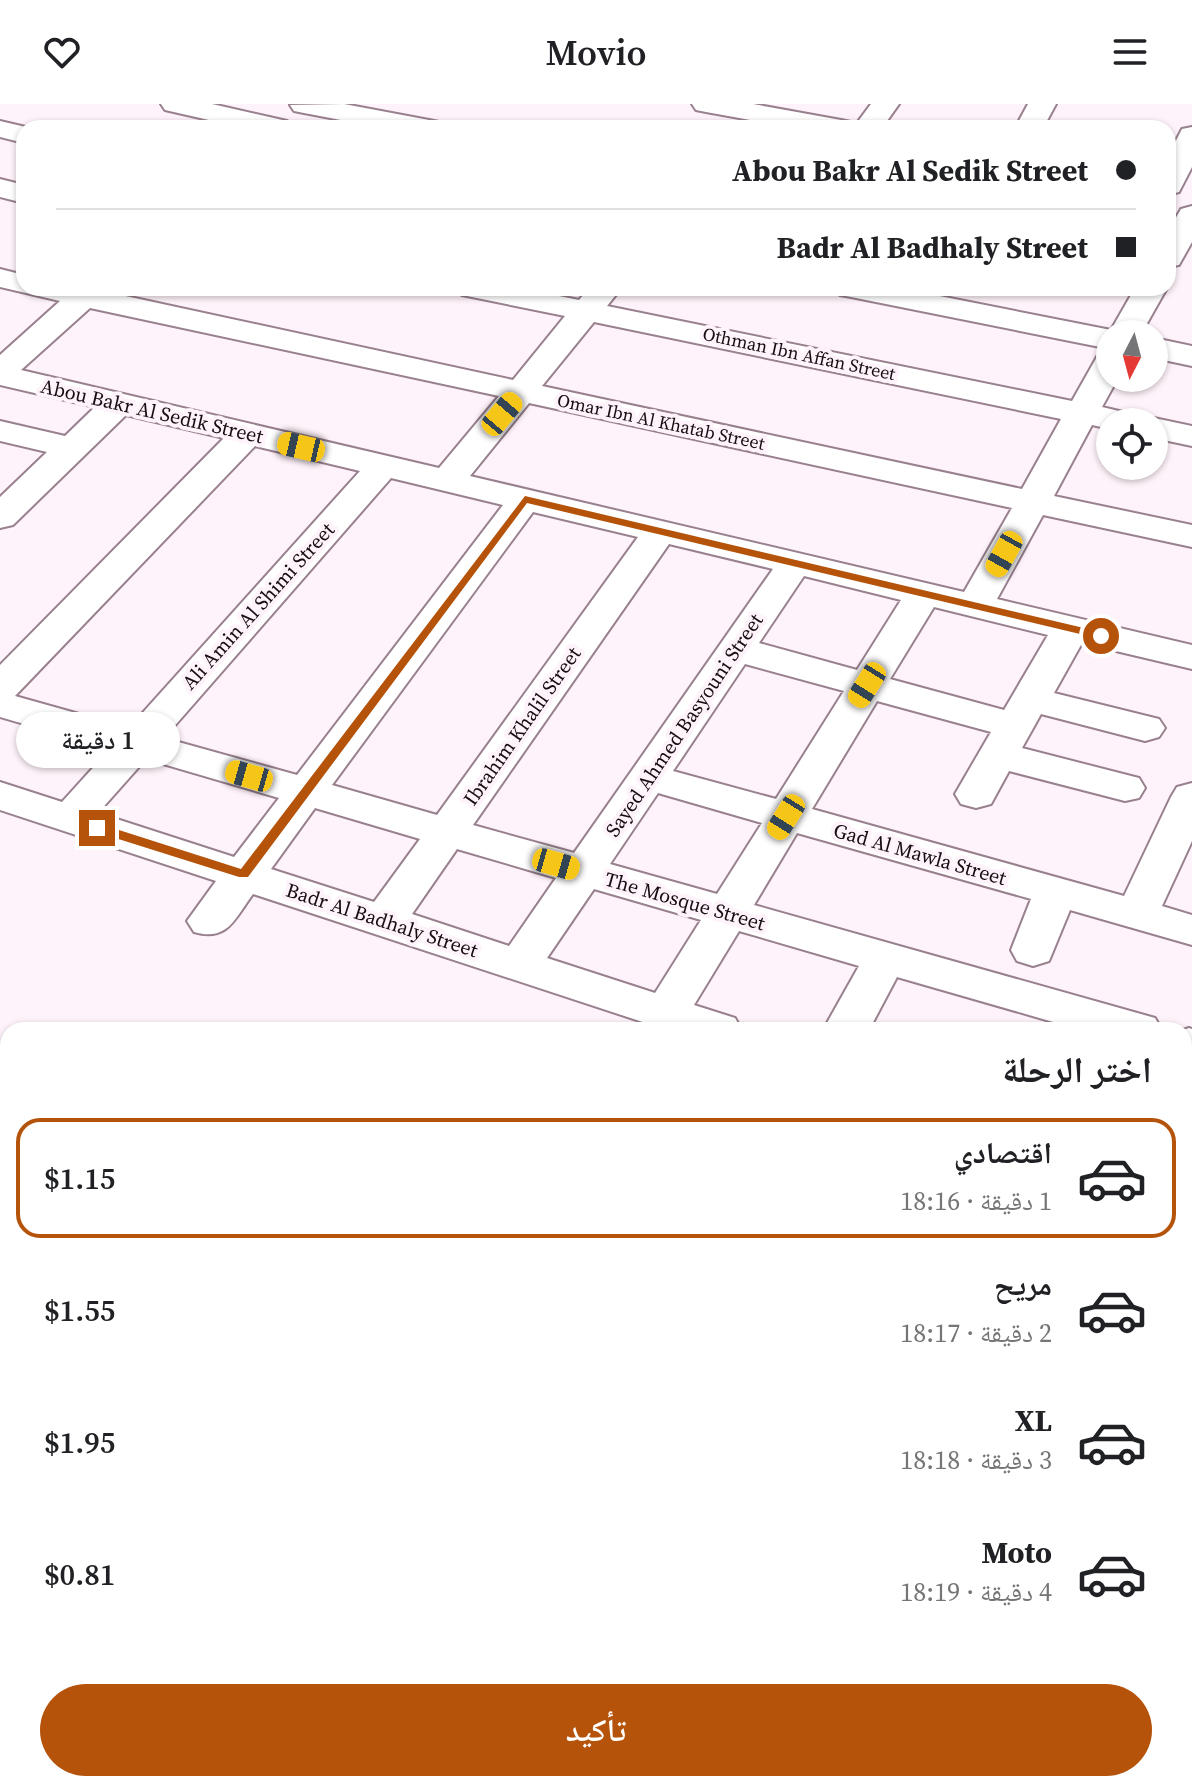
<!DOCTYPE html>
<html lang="ar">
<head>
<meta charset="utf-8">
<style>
  :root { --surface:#fff; --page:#f2f2f2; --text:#202124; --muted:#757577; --line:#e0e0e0; --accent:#b45309 }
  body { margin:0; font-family:"Source Serif 4","Noto Naskh Arabic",serif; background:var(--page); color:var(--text); direction:rtl; height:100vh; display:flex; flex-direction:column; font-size:30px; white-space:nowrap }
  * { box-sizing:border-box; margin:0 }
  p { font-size:26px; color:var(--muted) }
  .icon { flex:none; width:44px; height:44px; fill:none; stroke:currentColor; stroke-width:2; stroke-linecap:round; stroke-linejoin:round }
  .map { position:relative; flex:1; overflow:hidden; direction:ltr }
  .panel { position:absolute; left:0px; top:918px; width:1192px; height:770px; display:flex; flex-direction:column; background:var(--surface); border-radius:24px 24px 0 0; box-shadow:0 2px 6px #0004; direction:rtl }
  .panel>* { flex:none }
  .guide { position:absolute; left:16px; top:16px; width:1160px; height:176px; border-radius:24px; box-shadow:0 2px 6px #0004; direction:rtl; display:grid; align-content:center; height:176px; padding:0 40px; background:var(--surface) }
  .needle { width:52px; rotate:186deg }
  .tools { position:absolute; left:1096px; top:216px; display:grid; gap:16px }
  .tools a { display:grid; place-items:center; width:72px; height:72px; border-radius:50%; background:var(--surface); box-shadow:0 2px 6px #0004; font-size:40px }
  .end { position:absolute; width:36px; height:36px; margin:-18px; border:10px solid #b45309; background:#fff; box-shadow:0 0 0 4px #fff }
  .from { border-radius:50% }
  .bubble { position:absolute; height:56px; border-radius:28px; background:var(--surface); box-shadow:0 2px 6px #0004; font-size:26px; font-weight:600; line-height:56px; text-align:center; direction:rtl }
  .car { position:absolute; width:24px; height:48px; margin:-24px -12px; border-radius:10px; box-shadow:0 0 6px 2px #0007; background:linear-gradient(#f5c518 24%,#345 0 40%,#f5c518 0 76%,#345 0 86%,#f5c518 0) }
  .guide b { display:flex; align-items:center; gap:28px; height:76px; font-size:30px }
  .guide b+b { border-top:2px solid var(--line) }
  .guide i { width:20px; height:20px; background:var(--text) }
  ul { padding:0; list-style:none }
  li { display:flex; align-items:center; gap:24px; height:120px; margin:0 16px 12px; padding:0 24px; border:4px solid transparent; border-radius:24px }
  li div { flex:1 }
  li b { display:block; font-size:30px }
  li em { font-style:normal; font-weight:600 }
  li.on { border-color:var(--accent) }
  li>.icon { width:72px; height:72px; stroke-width:1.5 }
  h2 { padding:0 40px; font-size:36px; line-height:96px }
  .primary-button { display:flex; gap:16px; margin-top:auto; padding:16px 40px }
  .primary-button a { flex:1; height:92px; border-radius:48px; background:var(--accent); color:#fff; font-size:32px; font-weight:600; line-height:92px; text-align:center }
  header { display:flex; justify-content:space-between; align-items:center; height:104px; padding:0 40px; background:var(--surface); font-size:36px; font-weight:600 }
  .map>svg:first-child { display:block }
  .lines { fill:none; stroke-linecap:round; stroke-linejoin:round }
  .minor-casing { stroke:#99808f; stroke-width:4 }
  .minor { fill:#fff; fill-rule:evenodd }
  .route { fill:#b45309 }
  .labels { text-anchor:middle; stroke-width:8; stroke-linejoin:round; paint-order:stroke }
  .far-street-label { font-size:18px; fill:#160d12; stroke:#fef3fa }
  .street-label { font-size:20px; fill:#160d12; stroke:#fef3fa }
</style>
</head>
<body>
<header><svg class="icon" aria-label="menu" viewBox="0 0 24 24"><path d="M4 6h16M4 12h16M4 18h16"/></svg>Movio<svg class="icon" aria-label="heart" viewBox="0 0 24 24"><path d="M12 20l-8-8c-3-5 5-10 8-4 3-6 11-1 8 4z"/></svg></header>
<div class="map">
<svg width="1192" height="1687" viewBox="0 0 1192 1687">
  <rect width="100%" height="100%" fill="#fef3fa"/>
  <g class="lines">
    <g class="minor-casing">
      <g id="minor">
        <path d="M161,0H212L287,17L291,23L244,24L165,6Z"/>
        <path d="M344,0L429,16L439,18L443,24H383L304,9L294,7L290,1Z"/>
        <path d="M692,0H753L841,16L851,18L854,23L871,0H899L882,24H794L706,8L696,6Z"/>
        <path d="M1028,0H1056L1043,24H1015Z"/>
        <path d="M0,17L30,24H24V39L0,33Z"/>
        <path d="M1192,23V63L1179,88L1168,91V52L1182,25Z"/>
        <path d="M0,75L24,81V99L0,93Z"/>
        <path d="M1192,102V138L1179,161L1168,163V127L1181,105Z"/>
        <path d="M0,165L24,171V184H110L107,188L513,276L565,212L462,191L457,184H519L579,196L589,184H617L619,187L607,202L1072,297L1098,251L1110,248V274H1118L1102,303L1136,311L1141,318H1110V325L1092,321L1054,392L1192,421V443L1043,411L997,495L1192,541V565L1082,539L1054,589L1159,615L1165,624L1159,633L1145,637L1041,610L1022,644L1139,674L1145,684L1139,694L1125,697L1009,667L991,700L976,704L961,700L955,690L991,628L877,597L812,705L1124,792L1171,693L1177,683L1192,679V737L1162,802L1192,811V841L1070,806L1049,857L1033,862L1017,857L1011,846L1031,795L797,729L754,801L1155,914L1162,926H1081L897,873L869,926H823L859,862L739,827L694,901L735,914L742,926H667L253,790C235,814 228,838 194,828L187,817L216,777L0,706V678L62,698L110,645L0,613V561L224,334L126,311L13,421L0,424V393L47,348L0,337V317L65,332L95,303L0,281V251L60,197L0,183ZM90,204L499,292L439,364L21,266ZM594,218L1061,315L1022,385L542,282ZM529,299L1012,404L964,488L470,372ZM255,342L360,367L129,624L15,592ZM391,374L503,401L297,671L164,634ZM533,408L638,433L437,711L332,681ZM669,440L773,465L574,749L473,721ZM804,472L901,496L857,566L759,539ZM934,503L1048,531L1004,606L890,575ZM745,560L844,587L776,695L673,667ZM146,655L279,694L234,753L98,709ZM658,689L762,719L717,790L610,760ZM315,704L420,735L374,798L271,765ZM457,745L556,774L509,842L412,810ZM594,785L701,816L655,889L547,854Z"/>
        <path d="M835,184H899L1111,226L1135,184H1167L1141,230H1110V245L851,193L840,191Z"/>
        <path d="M1154,234L1192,242V262L1154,254Z"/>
        <path d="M1154,314L1192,322V342L1154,334V318H1141Z"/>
        <path d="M1189,924L1192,925V973L1184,975L1183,926Z"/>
        <path d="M1184,1059L1192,1061V1099L1184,1097Z"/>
        <path d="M1192,1134V1196L1184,1198V1137Z"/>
        <path d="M1184,1381L1192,1383V1431L1184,1429Z"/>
        <path d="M1184,1596L1192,1599V1655L1184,1652Z"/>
        <path d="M746,1680H806L803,1687H743Z"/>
      </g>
    </g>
    <use href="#minor" class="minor"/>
  </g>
  <path class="route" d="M525,392L1101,528L1107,532L1101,535L527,399L248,773H239L93,727V721L97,719L241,765Z"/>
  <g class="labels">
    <g class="far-street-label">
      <text transform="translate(799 250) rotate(12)" y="6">Othman Ibn Affan Street</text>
      <text transform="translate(661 318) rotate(12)" y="6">Omar Ibn Al Khatab Street</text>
    </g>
    <g class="street-label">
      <text transform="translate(152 307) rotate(13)" y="7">Abou Bakr Al Sedik Street</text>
      <text transform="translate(258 502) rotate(-48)" y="7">Ali Amin Al Shimi Street</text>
      <text transform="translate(684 621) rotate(-56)" y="7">Sayed Ahmed Basyouni Street</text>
      <text transform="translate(522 622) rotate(-55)" y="7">Ibrahim Khalil Street</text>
      <text transform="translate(920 750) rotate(16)" y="7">Gad Al Mawla Street</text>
      <text transform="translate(685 797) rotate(16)" y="7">The Mosque Street</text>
      <text transform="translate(382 816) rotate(18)" y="7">Badr Al Badhaly Street</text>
    </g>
  </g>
</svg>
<div class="tools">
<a><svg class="needle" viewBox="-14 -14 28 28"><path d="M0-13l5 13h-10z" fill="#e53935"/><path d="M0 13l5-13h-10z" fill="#757577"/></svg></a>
<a><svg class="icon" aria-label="locate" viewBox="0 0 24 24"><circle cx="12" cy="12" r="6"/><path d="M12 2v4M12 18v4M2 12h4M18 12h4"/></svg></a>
</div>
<i class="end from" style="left:1101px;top:532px"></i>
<i class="end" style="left:97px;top:724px"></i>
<div class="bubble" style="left:16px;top:608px;width:164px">1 دقيقة</div>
<i class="car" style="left:502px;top:310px;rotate:40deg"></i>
<i class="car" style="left:301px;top:343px;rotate:283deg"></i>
<i class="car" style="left:1004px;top:450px;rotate:209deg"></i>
<i class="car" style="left:867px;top:581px;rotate:212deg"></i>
<i class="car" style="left:249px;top:672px;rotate:286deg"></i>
<i class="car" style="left:786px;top:713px;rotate:212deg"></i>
<i class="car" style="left:556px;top:760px;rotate:106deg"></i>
<div class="guide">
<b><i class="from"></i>Abou Bakr Al Sedik Street</b>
<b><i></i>Badr Al Badhaly Street</b>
</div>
<section class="panel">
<h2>اختر الرحلة</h2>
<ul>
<li class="on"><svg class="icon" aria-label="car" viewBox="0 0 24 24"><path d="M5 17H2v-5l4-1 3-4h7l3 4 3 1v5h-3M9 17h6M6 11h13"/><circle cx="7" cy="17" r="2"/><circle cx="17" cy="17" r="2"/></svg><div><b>اقتصادي</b><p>1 دقيقة · 18:16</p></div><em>$1.15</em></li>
<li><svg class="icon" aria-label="car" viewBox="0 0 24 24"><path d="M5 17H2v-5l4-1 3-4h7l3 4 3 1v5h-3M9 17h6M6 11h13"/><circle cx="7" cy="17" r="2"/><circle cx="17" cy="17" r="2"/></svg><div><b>مريح</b><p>2 دقيقة · 18:17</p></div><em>$1.55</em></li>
<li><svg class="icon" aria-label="car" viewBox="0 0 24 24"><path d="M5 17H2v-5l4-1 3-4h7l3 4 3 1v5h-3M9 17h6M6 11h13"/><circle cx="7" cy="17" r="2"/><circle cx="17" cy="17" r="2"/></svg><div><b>XL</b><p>3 دقيقة · 18:18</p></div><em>$1.95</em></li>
<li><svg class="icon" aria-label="car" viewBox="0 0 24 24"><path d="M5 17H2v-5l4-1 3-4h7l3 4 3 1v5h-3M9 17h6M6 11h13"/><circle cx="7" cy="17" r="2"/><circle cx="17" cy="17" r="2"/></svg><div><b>Moto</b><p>4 دقيقة · 18:19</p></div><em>$0.81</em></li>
</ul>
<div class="primary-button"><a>تأكيد</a></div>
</section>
</div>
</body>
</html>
